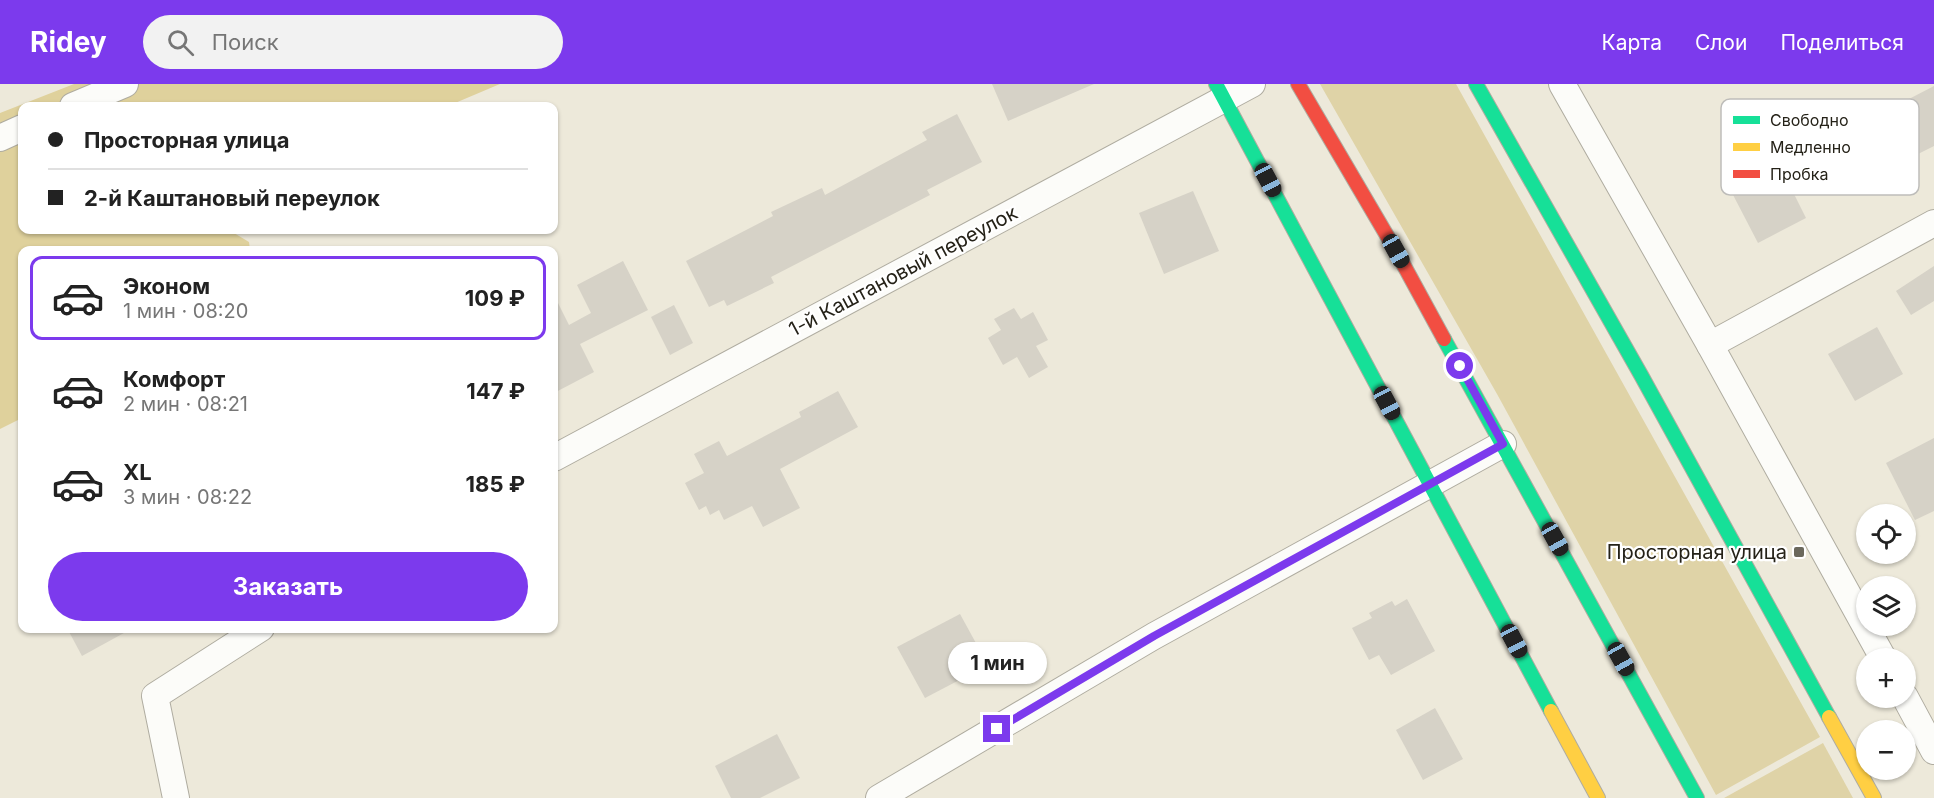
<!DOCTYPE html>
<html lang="ru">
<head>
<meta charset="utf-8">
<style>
  :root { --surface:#fff; --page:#f2f2f2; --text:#222; --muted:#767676; --line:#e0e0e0; --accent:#7c3aed }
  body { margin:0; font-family:Inter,sans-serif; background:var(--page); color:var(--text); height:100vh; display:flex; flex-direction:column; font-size:22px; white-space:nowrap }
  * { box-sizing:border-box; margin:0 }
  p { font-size:20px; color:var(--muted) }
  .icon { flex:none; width:33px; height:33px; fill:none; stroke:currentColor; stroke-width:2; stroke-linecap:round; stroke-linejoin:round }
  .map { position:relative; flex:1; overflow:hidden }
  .sheet { position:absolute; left:18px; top:162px; width:540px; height:387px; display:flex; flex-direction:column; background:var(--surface); border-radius:12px; box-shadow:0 2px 4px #0004 }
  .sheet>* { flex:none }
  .banner { position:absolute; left:18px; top:18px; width:540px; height:132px; border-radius:12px; box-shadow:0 2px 4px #0004; display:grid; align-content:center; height:132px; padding:0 30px; background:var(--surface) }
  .buttons { position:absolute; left:1856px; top:420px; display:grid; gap:12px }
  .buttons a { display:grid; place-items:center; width:60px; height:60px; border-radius:50%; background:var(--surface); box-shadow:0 2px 4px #0004; font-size:30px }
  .end { position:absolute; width:27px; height:27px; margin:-14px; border:8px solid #7c3aed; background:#fff; box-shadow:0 0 0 3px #fff }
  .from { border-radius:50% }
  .bubble { position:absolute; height:42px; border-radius:21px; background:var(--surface); box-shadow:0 2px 4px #0004; font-size:20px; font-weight:700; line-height:42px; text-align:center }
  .car { position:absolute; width:18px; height:36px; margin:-18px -9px; border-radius:8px; box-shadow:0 0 4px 2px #0007; background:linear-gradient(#222 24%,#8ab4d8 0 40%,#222 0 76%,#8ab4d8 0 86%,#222 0) }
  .banner b { display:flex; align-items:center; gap:21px; height:57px; font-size:22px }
  .banner b+b { border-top:2px solid var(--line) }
  .banner i { width:15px; height:15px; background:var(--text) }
  ul { padding:10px 0 0; list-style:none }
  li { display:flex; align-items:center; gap:18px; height:84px; margin:0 12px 9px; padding:0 18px; border:3px solid transparent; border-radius:12px }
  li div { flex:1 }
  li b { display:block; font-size:22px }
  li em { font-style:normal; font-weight:700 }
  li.active { border-color:var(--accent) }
  li>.icon { width:54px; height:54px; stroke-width:1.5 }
  .primary-button { display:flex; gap:12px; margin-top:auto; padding:12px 30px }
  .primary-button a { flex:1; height:69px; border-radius:36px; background:var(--accent); color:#fff; font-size:24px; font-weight:700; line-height:69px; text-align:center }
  header { display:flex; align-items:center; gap:36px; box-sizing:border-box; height:84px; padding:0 30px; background:var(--accent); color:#fff }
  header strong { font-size:28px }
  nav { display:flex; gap:33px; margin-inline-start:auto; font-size:21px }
  .search { width:420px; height:54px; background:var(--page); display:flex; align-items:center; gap:15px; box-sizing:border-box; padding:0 21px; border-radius:33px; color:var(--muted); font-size:22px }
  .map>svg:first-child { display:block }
  .green { fill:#dfd3a7 }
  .forest { fill:#dfd19c }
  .building { fill:#d6d2c7 }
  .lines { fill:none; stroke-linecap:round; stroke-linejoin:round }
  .street-casing { stroke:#afaca0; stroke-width:28 }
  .fast-casing { stroke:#afaca0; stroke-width:16 }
  .slow-casing { stroke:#afaca0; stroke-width:16 }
  .jam-casing { stroke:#afaca0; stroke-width:16 }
  .street { stroke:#fcfcf9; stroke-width:26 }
  .fast { stroke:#16e098; stroke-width:14 }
  .slow { stroke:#ffcf43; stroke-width:14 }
  .jam { stroke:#f24e42; stroke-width:14 }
  .route { stroke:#7c3aed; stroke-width:8 }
  .poi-dot { fill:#6b685c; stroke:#fff; stroke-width:2 }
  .labels { text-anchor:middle; stroke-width:4.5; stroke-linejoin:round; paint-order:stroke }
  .street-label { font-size:20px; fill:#252218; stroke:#fff }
  .poi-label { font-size:20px; fill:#252218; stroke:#fff; text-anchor:end }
  .key { fill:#fff; stroke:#bebdba; stroke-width:1.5 }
  .key-label { font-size:16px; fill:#252218 }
</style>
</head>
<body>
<header>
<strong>Ridey</strong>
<div class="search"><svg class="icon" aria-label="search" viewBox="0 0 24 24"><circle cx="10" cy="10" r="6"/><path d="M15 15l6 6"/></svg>Поиск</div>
<nav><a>Карта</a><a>Слои</a><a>Поделиться</a></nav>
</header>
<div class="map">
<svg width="1934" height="714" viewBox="0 0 1934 714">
  <rect width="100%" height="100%" fill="#ede9da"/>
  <g class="green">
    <path d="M1320,0H1456L1820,653L1716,711L1497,310Z"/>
    <path d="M1823,659L1853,714H1724Z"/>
  </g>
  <path class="forest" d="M74,0H500L448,22H22V146H229L249,158L250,166H22V334L0,345V29Z"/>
  <g class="building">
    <path d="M992,0H1094L1008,37Z"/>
    <path d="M1934,2V62L1906,76L1882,29Z"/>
    <path d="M957,30L982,78L927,106L930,111L771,193L774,199L727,222L724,216L709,223L686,177L773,132L771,128L822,104L825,111L927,56L922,48Z"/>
    <path d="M1780,82L1806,134L1758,159L1731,107Z"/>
    <path d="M1193,107L1219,167L1164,190L1139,129Z"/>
    <path d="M623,177L648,226L580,260L594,288L554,309V211L569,241L591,229L577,201Z"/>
    <path d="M1934,182V217L1911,231L1896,207Z"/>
    <path d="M674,221L693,259L670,271L651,233Z"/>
    <path d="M1014,224L1021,235L1033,228L1048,256L1036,262L1048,283L1029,294L1017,273L1003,281L988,254L1001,246L994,235Z"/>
    <path d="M1877,243L1903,290L1855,317L1828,270Z"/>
    <path d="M838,307L858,343L780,385L800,424L763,443L752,422L724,436L719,426L710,431L706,422L699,426L685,399L704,389L694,370L719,357L727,372L801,333L799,328Z"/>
    <path d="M1934,354V427L1915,436L1886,379Z"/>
    <path d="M1407,515L1435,567L1391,591L1379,571L1369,576L1352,544L1372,534L1369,529L1392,517L1395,522Z"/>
    <path d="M960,530L988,581L925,614L897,563Z"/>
    <path d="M67,544H133L82,572Z"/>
    <path d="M1435,624L1463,675L1423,696L1396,646Z"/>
    <path d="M777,650L800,694L760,714H731L715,682Z"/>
  </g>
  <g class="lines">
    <g class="street-casing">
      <g id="street">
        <path d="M1562,0L1710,261L1883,574"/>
        <path d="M73,22L125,0"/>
        <path d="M0,54L22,44"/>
        <path d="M1710,261L1934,139"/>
        <path d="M554,374L1252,0"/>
        <path d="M1905,613L1934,667"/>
        <path d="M176,714L155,612L261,544"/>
        <path d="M879,714L1154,552L1503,360"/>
      </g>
    </g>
    <g class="fast-casing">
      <g id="fast">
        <path d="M1216,0L1551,627"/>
        <path d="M1476,0L1641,291L1829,633"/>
        <path d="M1444,255L1697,714"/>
      </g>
    </g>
    <g class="slow-casing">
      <g id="slow">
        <path d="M1551,627L1598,714"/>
        <path d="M1829,633L1874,714"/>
      </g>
    </g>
    <g class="jam-casing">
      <path id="jam" d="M1298,0L1396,167L1444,255"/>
    </g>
    <use href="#street" class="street"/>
    <use href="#fast" class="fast"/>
    <use href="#slow" class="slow"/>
    <use href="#jam" class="jam"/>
  </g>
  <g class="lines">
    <path class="route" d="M997,645L1154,552L1503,360L1460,282"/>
  </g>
  <rect class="poi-dot" x="1793" y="462" width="12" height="12" rx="3"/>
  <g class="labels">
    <g class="street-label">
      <text transform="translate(903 187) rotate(-28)" y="7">1-й Каштановый переулок</text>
    </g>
    <g class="poi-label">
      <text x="1787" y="475">Просторная улица</text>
    </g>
  </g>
  <rect x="1721" y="15" width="198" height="96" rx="9" class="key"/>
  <rect x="1733" y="32" width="27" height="8" fill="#16e098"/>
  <rect x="1733" y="59" width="27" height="8" fill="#ffcf43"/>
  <rect x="1733" y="86" width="27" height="8" fill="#f24e42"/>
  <g class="key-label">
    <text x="1770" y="42">Свободно</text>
    <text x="1770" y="69">Медленно</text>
    <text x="1770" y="96">Пробка</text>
  </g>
</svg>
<div class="buttons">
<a><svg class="icon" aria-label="locate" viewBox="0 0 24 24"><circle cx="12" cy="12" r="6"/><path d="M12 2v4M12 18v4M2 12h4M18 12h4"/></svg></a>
<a><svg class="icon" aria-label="layers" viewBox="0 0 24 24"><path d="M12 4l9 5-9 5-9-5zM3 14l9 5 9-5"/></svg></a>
<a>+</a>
<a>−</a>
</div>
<i class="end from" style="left:1460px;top:282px"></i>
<i class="end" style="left:997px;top:645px"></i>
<div class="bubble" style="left:948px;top:558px;width:99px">1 мин</div>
<i class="car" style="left:1268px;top:96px;rotate:152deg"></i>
<i class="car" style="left:1396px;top:167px;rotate:151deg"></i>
<i class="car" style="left:1387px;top:319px;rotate:152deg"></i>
<i class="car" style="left:1555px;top:455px;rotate:151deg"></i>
<i class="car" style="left:1514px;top:557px;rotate:152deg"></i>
<i class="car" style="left:1621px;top:575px;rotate:151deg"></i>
<div class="banner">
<b><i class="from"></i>Просторная улица</b>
<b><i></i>2-й Каштановый переулок</b>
</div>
<section class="sheet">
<ul>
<li class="active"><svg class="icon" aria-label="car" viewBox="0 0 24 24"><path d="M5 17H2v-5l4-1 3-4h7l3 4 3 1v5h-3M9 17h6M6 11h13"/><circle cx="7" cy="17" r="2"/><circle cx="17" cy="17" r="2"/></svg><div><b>Эконом</b><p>1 мин · 08:20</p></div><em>109 ₽</em></li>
<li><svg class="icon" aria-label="car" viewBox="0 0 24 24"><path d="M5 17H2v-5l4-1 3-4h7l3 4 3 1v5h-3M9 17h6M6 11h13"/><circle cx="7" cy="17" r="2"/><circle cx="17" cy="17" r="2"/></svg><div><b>Комфорт</b><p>2 мин · 08:21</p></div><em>147 ₽</em></li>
<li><svg class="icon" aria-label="car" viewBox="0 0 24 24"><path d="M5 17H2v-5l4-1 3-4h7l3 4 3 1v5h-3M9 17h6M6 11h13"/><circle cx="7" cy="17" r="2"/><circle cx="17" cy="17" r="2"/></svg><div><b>XL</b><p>3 мин · 08:22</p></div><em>185 ₽</em></li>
</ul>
<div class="primary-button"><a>Заказать</a></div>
</section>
</div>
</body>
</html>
